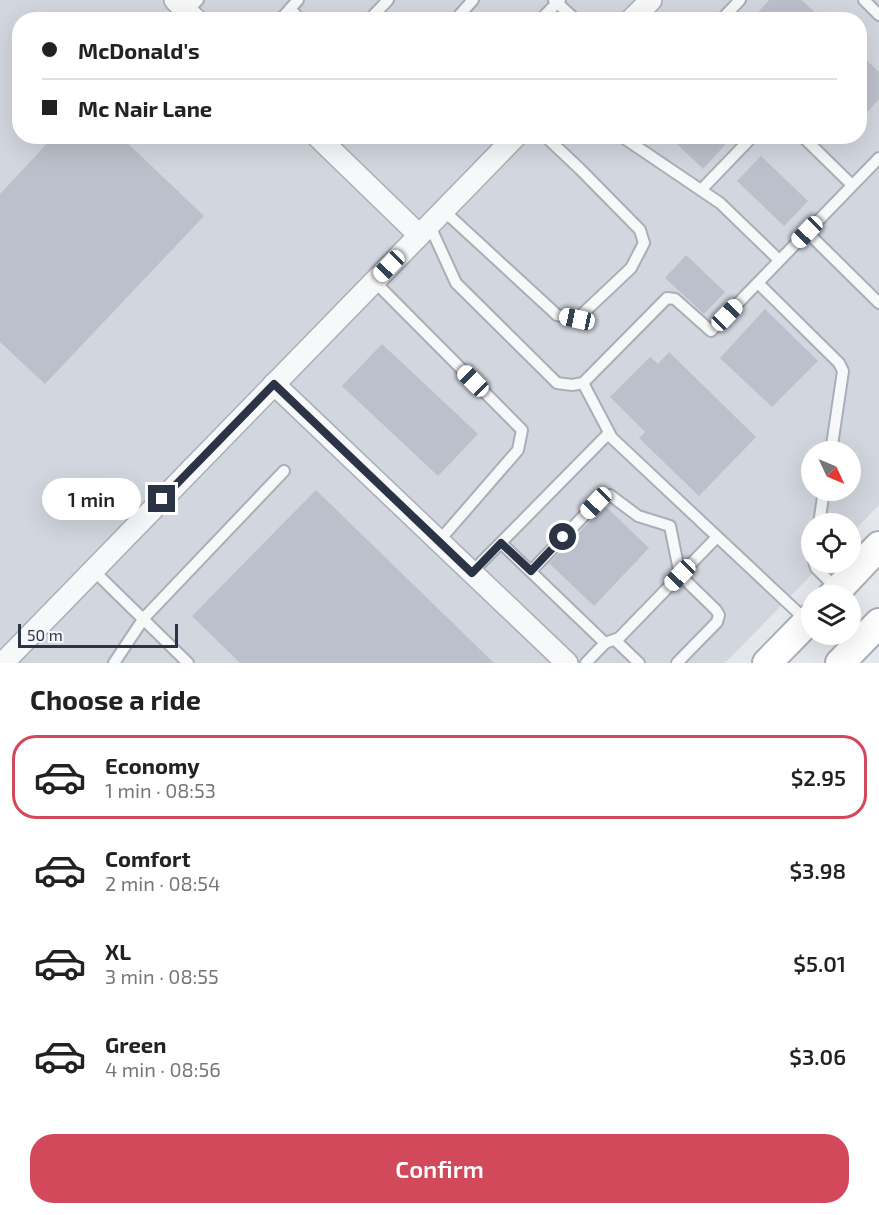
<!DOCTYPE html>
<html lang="en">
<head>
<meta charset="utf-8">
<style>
  :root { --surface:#fff; --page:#f6f6f6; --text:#222; --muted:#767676; --line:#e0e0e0; --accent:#d1495b }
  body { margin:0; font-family:"Exo 2",sans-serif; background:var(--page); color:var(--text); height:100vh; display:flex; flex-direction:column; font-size:22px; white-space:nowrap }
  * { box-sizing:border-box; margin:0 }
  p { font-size:20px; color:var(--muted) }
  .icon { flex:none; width:33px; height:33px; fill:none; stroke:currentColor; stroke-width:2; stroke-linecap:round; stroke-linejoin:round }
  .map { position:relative; height:663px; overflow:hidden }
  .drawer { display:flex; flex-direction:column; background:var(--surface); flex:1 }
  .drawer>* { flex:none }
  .guide { position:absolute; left:12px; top:12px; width:855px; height:132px; border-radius:24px; box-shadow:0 6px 24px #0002; display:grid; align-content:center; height:132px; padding:0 30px; background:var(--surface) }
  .needle { width:39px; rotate:134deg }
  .fabs { position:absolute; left:801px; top:441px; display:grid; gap:12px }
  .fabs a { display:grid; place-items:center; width:60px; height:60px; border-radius:50%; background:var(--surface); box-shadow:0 6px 24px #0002; font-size:30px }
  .scale { position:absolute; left:18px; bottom:15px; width:160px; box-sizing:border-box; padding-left:6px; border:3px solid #2b3445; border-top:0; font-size:16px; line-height:21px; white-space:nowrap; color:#2b3445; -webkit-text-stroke:4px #f4f6f9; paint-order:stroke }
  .end { position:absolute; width:27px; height:27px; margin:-14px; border:8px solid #2b3445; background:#fff; box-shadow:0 0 0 3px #fff }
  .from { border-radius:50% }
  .bubble { position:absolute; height:42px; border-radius:21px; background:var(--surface); box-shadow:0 6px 24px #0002; font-size:20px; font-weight:600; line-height:42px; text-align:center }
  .car { position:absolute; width:18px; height:36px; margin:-18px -9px; border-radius:8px; box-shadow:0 0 4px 2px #0007; background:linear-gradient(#fff 24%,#345 0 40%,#fff 0 76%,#345 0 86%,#fff 0) }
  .guide b { display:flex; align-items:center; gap:21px; height:57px; font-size:22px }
  .guide b+b { border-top:2px solid var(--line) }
  .guide i { width:15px; height:15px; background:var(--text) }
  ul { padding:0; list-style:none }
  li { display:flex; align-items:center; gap:18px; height:84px; margin:0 12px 9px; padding:0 18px; border:3px solid transparent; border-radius:24px }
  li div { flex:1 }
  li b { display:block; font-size:22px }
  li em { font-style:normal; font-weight:600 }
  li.on { border-color:var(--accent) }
  li>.icon { width:54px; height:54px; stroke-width:1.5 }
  h2 { padding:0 30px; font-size:27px; line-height:72px }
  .cta { display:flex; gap:12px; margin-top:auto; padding:12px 30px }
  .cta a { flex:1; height:69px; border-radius:24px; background:var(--accent); color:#fff; font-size:24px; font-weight:600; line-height:69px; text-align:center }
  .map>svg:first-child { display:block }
  .built { fill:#d2d6de; fill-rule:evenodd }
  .building { fill:#bbc0ca }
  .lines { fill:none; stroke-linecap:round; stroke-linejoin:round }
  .service-casing { stroke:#a9aeb7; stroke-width:14 }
  .minor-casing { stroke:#a9aeb7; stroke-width:24 }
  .secondary-casing { stroke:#a9aeb7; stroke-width:32 }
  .service { stroke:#f7f8fa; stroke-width:10 }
  .minor { stroke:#f7f8fa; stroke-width:21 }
  .secondary { stroke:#fff; stroke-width:28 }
  .route { stroke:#2b3445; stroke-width:8 }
</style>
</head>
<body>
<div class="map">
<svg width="879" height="663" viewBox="0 0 879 663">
  <rect width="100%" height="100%" fill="#e4e7ec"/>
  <path class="built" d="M0,0H879V505L851,534L850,524H812V562L823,563L725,663H0ZM20,20H860V136H20ZM812,452H850V490H812Z"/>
  <g class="building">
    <path d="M769,0H802L823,20H751Z"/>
    <path d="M860,54L879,72V99L860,120Z"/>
    <path d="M54,136H120L204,216L45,384L0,342V194Z"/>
    <path d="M669,136H733L703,169Z"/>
    <path d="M761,156L808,201L784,226L737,181Z"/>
    <path d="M686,255L725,292L704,314L665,278Z"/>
    <path d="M765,309L818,361L772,407L720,358Z"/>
    <path d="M382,344L478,434L438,476L342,386Z"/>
    <path d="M669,352L756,437L699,496L639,438L645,432L610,397L650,357L658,364Z"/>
    <path d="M316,490L494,663H240L192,616Z"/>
    <path d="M605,506L649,548L594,606L549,563Z"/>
  </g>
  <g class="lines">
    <g class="service-casing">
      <g id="service">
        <path d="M554,0L576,20"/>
        <path d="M864,0L879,15"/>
        <path d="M290,9L301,20"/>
        <path d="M187,11L198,0"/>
        <path d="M280,20L298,0"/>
        <path d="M369,20L388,0"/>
        <path d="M455,20L473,0"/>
        <path d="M540,20L560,0"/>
        <path d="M721,20L740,0"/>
        <path d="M621,136L720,203L779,260"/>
        <path d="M802,136L852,185"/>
        <path d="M701,190L753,136"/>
        <path d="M443,210L557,315L577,319L631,268L644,243L640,230L580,169L545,136"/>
        <path d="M429,224L456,283L557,383L572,385L583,383L667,298L675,299L711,331L879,158"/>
        <path d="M807,232L879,303"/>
        <path d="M374,281L522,430L518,450L439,541"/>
        <path d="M758,283L839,363L843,371L831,452"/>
        <path d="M583,383L612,438L807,621"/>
        <path d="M819,524L824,490"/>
        <path d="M501,543L605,643"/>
        <path d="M814,562L816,568L837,589"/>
        <path d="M93,570L188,663"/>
        <path d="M531,571L596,503L610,495L638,516L670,526L680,575L716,610L719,615L717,622L677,663"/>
        <path d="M472,572L609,433"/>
        <path d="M615,640L639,663"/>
        <path d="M114,663L144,618L284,471"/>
        <path d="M586,663L605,643L619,638L717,537"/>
      </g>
    </g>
    <g class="minor-casing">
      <g id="minor">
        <path d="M175,0L196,20"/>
        <path d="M631,20L651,0"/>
        <path d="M317,136L419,235"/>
        <path d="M274,384L567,663"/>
        <path d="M3,663L516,136"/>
      </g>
    </g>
    <g class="secondary-casing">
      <g id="secondary">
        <path d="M832,596L879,546"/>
        <path d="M767,663L812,617"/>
        <path d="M840,663L879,623"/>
      </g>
    </g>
    <use href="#service" class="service"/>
    <use href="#minor" class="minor"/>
    <use href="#secondary" class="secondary"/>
  </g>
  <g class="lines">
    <path class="route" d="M162,499L274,384L472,573L501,543L531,571L563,537"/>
  </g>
</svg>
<div class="fabs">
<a><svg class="needle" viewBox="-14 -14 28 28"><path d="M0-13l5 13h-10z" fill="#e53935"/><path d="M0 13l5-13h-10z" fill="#767676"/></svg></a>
<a><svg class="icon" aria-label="locate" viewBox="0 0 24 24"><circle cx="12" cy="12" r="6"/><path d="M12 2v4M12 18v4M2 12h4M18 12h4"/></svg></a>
<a><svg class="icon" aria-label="layers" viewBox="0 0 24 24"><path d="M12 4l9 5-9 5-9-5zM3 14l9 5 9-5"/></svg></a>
</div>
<div class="scale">50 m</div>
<i class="end from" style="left:563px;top:537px"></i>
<i class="end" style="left:162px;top:499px"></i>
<div class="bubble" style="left:42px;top:478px;width:99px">1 min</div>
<i class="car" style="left:807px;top:232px;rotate:224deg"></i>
<i class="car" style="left:389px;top:266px;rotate:224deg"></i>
<i class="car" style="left:727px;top:315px;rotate:44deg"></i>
<i class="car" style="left:577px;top:319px;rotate:282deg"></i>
<i class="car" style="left:473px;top:381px;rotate:315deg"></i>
<i class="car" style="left:596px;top:503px;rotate:224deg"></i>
<i class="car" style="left:680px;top:575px;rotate:224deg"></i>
<div class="guide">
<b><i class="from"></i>McDonald's</b>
<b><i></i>Mc Nair Lane</b>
</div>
</div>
<section class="drawer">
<h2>Choose a ride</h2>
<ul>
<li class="on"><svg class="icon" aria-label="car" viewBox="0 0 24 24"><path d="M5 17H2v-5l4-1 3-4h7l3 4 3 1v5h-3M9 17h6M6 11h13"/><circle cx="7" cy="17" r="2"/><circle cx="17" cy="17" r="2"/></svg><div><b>Economy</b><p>1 min · 08:53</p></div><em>$2.95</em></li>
<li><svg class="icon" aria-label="car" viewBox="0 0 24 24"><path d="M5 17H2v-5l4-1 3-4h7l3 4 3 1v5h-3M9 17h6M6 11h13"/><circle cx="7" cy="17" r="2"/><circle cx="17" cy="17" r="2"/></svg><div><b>Comfort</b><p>2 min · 08:54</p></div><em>$3.98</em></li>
<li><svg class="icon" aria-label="car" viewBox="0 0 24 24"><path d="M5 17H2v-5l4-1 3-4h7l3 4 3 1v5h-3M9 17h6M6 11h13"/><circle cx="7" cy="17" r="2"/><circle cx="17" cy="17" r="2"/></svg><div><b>XL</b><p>3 min · 08:55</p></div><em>$5.01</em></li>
<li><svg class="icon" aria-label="car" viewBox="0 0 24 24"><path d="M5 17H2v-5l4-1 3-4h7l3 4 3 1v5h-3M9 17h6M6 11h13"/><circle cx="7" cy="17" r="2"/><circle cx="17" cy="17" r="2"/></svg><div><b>Green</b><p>4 min · 08:56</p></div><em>$3.06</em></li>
</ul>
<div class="cta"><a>Confirm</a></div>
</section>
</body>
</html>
